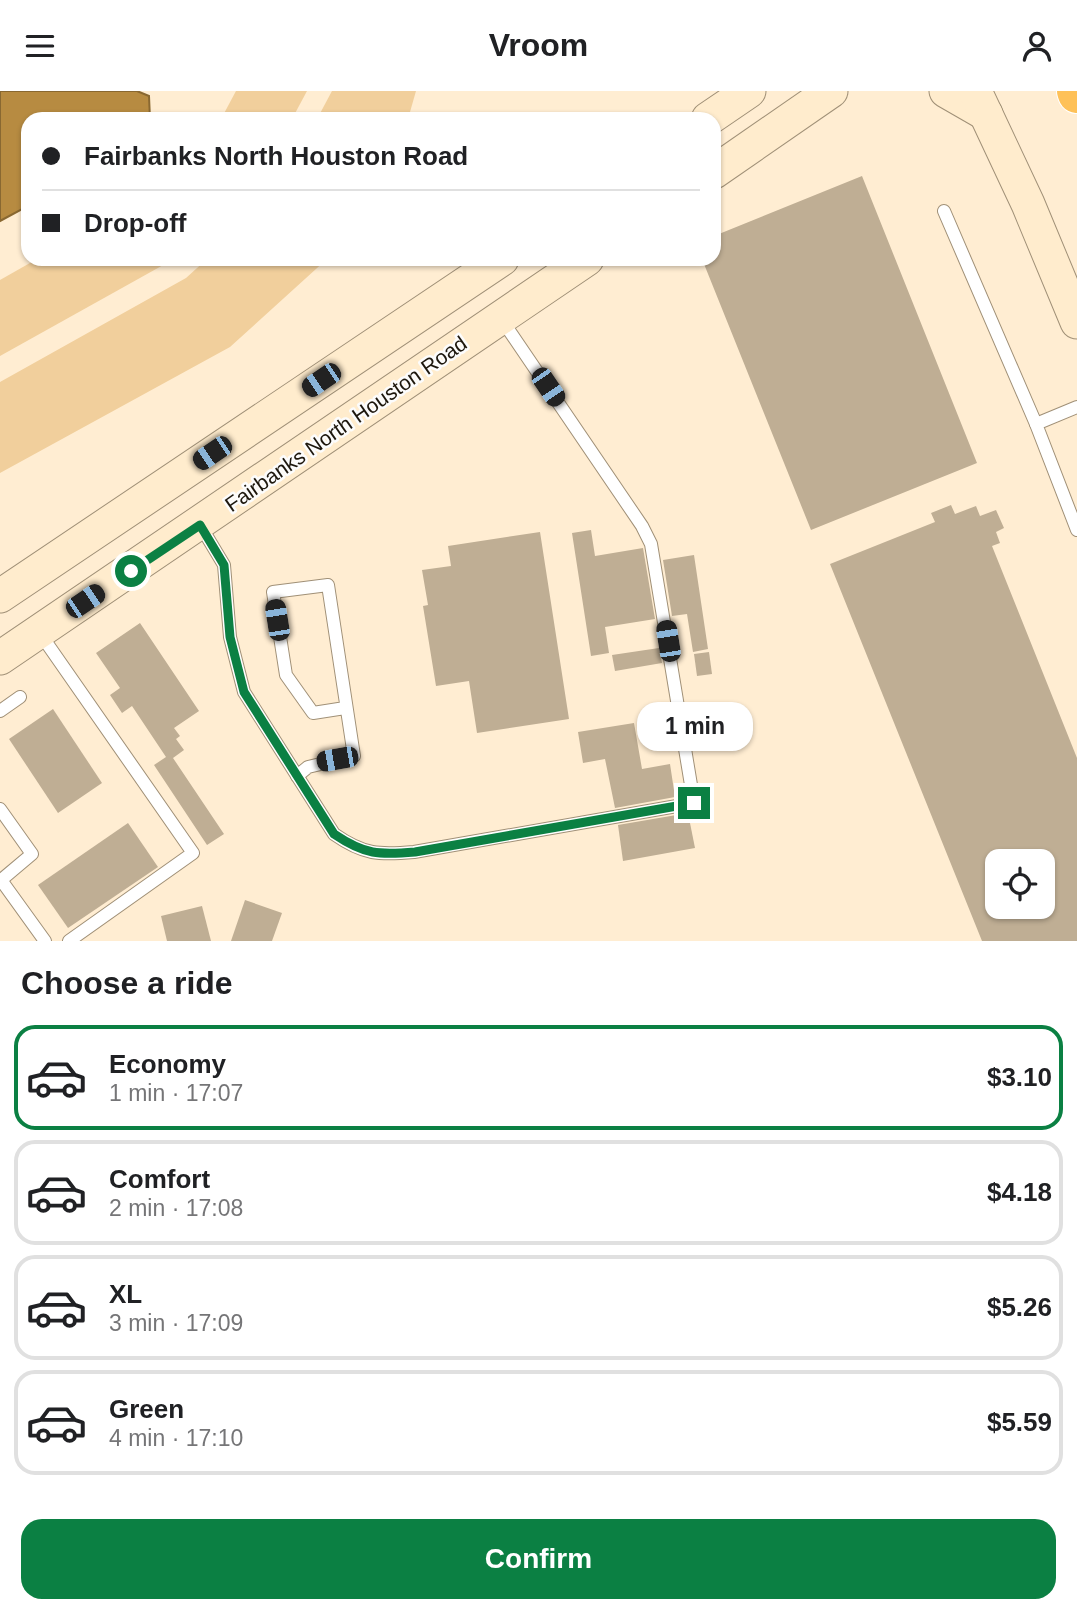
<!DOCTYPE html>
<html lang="en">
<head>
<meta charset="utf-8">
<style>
  :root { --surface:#fff; --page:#f2f2f2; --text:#202124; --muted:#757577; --line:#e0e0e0; --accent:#0b8043 }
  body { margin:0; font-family:Helvetica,sans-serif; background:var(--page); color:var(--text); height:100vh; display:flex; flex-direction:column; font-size:26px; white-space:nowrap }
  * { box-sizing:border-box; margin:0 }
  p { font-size:23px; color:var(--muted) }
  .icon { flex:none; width:38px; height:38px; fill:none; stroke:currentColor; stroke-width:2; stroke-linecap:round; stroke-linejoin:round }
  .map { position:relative; height:850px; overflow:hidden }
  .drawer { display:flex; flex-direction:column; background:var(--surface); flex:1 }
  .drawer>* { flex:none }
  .hud { position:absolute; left:21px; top:21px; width:700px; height:154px; border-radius:21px; box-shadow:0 2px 5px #0004; display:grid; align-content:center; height:154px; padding:0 21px; background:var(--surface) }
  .buttons { position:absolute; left:985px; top:758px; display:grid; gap:14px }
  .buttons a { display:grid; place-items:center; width:70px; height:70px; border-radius:14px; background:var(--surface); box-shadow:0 2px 5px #0004; font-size:35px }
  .end { position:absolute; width:32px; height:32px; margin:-16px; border:9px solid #0b8043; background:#fff; box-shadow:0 0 0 4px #fff }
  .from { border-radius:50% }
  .bubble { position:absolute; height:49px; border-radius:21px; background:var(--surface); box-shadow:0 2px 5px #0004; font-size:23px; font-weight:700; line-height:49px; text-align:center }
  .car { position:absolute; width:21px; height:42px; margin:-21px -10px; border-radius:9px; box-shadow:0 0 5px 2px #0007; background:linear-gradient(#222 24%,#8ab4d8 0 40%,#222 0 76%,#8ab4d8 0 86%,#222 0) }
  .hud b { display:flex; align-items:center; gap:24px; height:66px; font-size:26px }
  .hud b+b { border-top:2px solid var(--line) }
  .hud i { width:18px; height:18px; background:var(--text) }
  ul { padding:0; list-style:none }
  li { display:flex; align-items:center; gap:21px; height:105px; margin:0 14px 10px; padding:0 7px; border:4px solid var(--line); border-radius:21px }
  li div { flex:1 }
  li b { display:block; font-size:26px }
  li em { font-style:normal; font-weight:700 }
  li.active { border-color:var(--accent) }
  li>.icon { width:63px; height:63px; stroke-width:1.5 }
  h2 { padding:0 21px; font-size:32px; line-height:84px }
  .button { display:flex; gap:14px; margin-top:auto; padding:14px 21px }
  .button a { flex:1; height:80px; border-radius:21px; background:var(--accent); color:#fff; font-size:28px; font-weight:700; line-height:80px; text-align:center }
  header { display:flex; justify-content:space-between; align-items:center; height:91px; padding:0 21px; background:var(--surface); font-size:32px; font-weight:700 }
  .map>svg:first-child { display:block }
  .green { fill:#f1cf9c }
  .water { fill:#b78b41; stroke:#896831; stroke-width:2 }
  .building { fill:#bfae94; fill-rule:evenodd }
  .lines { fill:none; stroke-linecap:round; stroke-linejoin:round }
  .service-casing { stroke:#a09077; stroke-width:14 }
  .secondary-casing { stroke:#a09077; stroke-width:35 }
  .motorway-casing { stroke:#fff; stroke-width:40 }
  .service { stroke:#fff; stroke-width:12 }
  .secondary { stroke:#ffeccd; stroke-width:33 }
  .motorway { stroke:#fec158; stroke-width:38 }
  .route { stroke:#0b8043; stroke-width:9 }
  .labels { text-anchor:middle; stroke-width:5; stroke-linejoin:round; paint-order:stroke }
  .street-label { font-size:21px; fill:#1d170d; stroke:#fcfcfc }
</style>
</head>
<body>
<header><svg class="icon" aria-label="menu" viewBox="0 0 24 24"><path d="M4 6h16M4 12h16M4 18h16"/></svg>Vroom<svg class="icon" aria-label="person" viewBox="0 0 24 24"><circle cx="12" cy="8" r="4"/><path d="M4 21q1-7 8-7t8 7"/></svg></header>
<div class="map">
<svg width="1077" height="850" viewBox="0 0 1077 850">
  <rect width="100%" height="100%" fill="#ffedd2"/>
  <g class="green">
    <path d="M236,0H307L292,28H221Z"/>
    <path d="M332,0H416L408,28H317Z"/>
    <path d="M37,168H174L0,265V189Z"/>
    <path d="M207,168H327L230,256L0,382V291L186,187Z"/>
  </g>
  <path class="water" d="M0,0H137L149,5L150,28H28V115L0,130Z"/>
  <g class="building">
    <path d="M862,85L977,372L811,439L702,168H714V145Z"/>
    <path d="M951,414L955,423L976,415L980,425L996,419L1004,437L996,441L1000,452L992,455L1077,667V850H982L830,473L935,431L931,422ZM998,770H1043V816H998Z"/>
    <path d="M591,439L595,465L643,457L655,528L605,536L609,562L591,565L572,442Z"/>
    <path d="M540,441L569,628L477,642L469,590L436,595L423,515L428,514L422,479L451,475L448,455Z"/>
    <path d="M694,464L708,558L693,561L687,523L672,525L663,469Z"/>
    <path d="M140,532L199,620L174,637L180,645L176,648L184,659L173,667L224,743L207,754L154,674L166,666L132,615L122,622L110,604L120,597L96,562Z"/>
    <path d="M659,557L662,572L615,580L612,564Z"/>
    <path d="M709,561L712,583L697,585L694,563Z"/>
    <path d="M53,618L102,692L58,722L9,648Z"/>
    <path d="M634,632L642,678L670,673L675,706L615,717L605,668L583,672L578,641Z"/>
    <path d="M688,722L695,757L623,770L618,734Z"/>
    <path d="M128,732L158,776L68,837L38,794Z"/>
    <path d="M245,809L282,822L272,850H231Z"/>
    <path d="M202,815L211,850H167L161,825Z"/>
  </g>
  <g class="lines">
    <g class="service-casing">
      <g id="service">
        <path d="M944,120L1036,333"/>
        <path d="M1077,316L1036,333L1077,439"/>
        <path d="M200,434L224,474L230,546L244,601L334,743C364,764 379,764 414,761L694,712L651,453L642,435L502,229"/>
        <path d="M39,541L193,762L69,850"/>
        <path d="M0,620L20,606"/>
        <path d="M297,685L308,676L354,665L328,494L273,501L286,584L313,622L345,617"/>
        <path d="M0,718L32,763L0,790"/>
        <path d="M1,789L45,850"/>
      </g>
    </g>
    <g class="secondary-casing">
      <g id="secondary">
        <path d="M946,0L986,23"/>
        <path d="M975,0L1028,113L1077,231"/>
        <path d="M708,28L749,0"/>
        <path d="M714,81L831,0"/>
        <path d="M0,505L502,168"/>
        <path d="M0,567L587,168"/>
      </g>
    </g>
    <g class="motorway-casing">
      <path id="motorway" d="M1076,0L1077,3"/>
    </g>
    <use href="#service" class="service"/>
    <use href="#secondary" class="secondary"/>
    <use href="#motorway" class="motorway"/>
  </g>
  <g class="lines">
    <path class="route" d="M131,480L200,434L224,474L230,546L244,601L334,743C365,764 379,764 415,761L694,712"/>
  </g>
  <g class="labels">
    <g class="street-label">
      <text transform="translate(346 333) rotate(-35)" y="7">Fairbanks North Houston Road</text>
    </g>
  </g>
</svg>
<div class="buttons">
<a><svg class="icon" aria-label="locate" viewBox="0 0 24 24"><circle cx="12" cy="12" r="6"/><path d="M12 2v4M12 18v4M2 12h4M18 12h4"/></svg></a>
</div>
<i class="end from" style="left:131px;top:480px"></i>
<i class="end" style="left:694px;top:712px"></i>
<div class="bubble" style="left:637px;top:611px;width:116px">1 min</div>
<i class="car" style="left:321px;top:289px;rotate:236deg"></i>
<i class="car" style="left:548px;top:296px;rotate:146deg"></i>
<i class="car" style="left:212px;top:362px;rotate:236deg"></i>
<i class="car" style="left:85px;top:510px;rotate:56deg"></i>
<i class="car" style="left:277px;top:529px;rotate:351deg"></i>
<i class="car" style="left:668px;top:550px;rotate:351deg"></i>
<i class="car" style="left:337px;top:668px;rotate:260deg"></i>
<div class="hud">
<b><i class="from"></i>Fairbanks North Houston Road</b>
<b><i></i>Drop-off</b>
</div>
</div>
<section class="drawer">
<h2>Choose a ride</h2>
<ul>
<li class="active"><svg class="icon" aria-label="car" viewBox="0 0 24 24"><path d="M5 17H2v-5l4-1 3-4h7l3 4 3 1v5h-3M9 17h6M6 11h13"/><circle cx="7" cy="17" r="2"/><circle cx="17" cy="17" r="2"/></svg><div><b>Economy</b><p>1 min · 17:07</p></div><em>$3.10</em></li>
<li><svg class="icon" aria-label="car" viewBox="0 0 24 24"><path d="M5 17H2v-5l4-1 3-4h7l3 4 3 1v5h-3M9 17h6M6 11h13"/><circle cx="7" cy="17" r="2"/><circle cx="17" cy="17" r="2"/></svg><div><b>Comfort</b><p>2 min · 17:08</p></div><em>$4.18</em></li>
<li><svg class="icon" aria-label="car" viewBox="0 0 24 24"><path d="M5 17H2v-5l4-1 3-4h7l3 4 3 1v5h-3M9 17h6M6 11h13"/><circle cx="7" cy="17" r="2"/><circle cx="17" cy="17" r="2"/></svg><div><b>XL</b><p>3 min · 17:09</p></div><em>$5.26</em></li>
<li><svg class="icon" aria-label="car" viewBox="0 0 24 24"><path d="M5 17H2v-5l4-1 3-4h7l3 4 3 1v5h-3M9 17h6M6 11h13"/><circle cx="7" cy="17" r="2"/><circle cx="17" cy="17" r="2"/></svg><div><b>Green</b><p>4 min · 17:10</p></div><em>$5.59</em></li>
</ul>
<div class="button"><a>Confirm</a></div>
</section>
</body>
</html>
